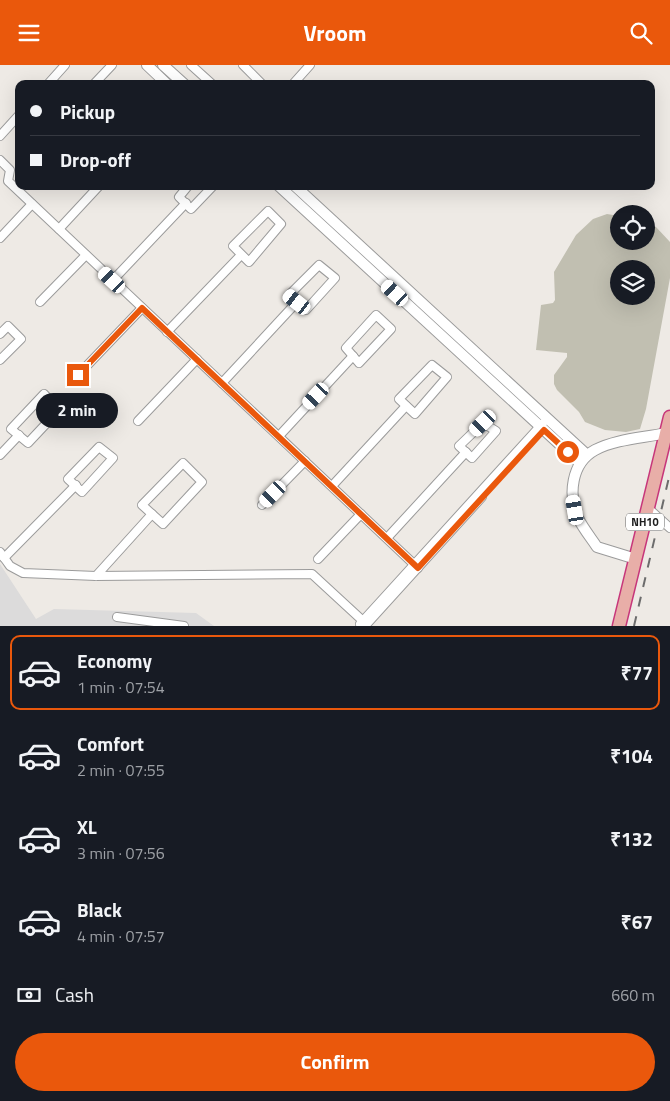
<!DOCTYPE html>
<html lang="en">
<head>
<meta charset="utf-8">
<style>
  :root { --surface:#171b24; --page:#20242c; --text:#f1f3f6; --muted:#9ea1a6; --line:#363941; --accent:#ea580c }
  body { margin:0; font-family:"Titillium Web",sans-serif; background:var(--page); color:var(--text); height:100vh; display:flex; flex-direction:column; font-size:19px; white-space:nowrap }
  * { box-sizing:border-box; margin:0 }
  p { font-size:16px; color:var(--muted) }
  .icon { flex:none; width:28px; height:28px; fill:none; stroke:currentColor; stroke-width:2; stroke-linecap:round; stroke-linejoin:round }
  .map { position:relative; height:561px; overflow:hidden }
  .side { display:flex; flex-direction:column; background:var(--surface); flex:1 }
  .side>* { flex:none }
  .banner { position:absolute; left:15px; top:15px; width:640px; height:110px; border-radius:10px; box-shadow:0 5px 20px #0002; display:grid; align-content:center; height:110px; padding:0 15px; background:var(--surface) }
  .buttons { position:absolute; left:610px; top:140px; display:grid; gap:10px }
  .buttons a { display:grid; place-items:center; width:45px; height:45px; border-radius:50%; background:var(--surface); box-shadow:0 5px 20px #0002; font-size:25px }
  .end { position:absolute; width:22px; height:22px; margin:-11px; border:6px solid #ea580c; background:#fff; box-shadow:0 0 0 2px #fff }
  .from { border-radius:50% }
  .bubble { position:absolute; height:35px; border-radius:18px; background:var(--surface); box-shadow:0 5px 20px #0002; font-size:16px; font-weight:700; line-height:35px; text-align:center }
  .car { position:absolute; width:15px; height:30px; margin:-15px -8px; border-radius:6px; box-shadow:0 0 4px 1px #0007; background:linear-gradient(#fff 24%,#345 0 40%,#fff 0 76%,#345 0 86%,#fff 0) }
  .banner b { display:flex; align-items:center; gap:18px; height:48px; font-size:19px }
  .banner b+b { border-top:1px solid var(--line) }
  .banner i { width:12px; height:12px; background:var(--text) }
  ul { padding:9px 0 0; list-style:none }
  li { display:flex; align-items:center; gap:15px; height:75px; margin:0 10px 8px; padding:0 5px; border:2px solid transparent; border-radius:10px }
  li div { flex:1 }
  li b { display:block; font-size:19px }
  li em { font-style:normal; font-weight:700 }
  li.active { border-color:var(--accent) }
  li>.icon { width:45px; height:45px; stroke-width:1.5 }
  .pay { display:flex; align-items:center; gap:12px; height:55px; padding:0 15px; font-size:19px }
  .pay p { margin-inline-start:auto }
  .button { display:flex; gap:10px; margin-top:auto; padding:10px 15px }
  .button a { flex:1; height:58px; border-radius:30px; background:var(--accent); color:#fff; font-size:20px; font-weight:700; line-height:58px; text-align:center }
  header { display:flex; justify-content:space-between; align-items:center; height:65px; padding:0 15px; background:var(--accent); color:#fff; font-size:22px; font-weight:700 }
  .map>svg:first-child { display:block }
  .residential { fill:#dcdbdb }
  .construction { fill:#c1bfb1; fill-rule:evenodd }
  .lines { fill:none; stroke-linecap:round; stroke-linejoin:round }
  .minor-casing { stroke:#9b9b9b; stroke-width:10 }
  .tertiary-casing { stroke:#9b9b9b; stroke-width:12 }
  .trunk-casing { stroke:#c7367a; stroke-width:15 }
  .minor { stroke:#fff; stroke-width:8 }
  .tertiary { stroke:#fff; stroke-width:10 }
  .trunk { stroke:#e8aea8; stroke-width:12 }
  .rail { stroke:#6c6c6c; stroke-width:2; stroke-dasharray:10 10; stroke-linecap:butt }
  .route { stroke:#ea580c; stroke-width:6 }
  .labels { text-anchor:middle; stroke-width:4; stroke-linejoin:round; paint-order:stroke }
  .shield { fill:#fff; stroke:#626262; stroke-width:1 }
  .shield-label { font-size:11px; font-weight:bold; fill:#1e1e1e }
</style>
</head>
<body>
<header><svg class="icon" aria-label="menu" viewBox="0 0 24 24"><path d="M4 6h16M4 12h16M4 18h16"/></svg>Vroom<svg class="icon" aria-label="search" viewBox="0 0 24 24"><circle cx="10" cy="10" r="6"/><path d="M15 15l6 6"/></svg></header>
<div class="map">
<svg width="670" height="561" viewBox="0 0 670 561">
  <rect width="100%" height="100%" fill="#eeeae5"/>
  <path class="residential" d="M0,499L36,554L54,544L196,548L214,561H0Z"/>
  <path class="construction" d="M607,149L619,151V176H646V157L656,162L670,177V213L646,344L640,364L626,367L605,365L585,357L579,347L557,325L554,319V310L567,292V288L536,285L541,240L553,238L555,235L554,207L576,170L593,154ZM619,204H646V231H619Z"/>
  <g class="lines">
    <g class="minor-casing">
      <g id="minor">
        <path d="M191,0L212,19"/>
        <path d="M243,0L262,19"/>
        <path d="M48,19L65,0"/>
        <path d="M94,19L112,0"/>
        <path d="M293,19L310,0"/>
        <path d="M0,71L19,50"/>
        <path d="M0,95L10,105L8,116L418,503"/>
        <path d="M188,121L179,132L191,144L213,121"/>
        <path d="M268,146L281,159L249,197L233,181Z"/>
        <path d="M59,164L99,121"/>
        <path d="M0,173L32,139"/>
        <path d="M319,200L335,213L306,245L289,230Z"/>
        <path d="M113,215L186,138"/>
        <path d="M40,237L86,190"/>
        <path d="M376,250L391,264L359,298L346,283Z"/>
        <path d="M167,267L241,190"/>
        <path d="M0,269L8,261L21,274L0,295"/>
        <path d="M432,300L447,312L415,349L399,334Z"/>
        <path d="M78,310L142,243"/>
        <path d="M222,318L297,237"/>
        <path d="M44,329L59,345L28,378L11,364Z"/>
        <path d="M138,356L197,294"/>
        <path d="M483,358L496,366L472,393L459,381Z"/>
        <path d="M279,371L353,291"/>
        <path d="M99,382L113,393L82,427L68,414Z"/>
        <path d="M0,390L19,370"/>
        <path d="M183,398L202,417L163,459L142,440Z"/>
        <path d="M332,421L406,341"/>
        <path d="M262,440L305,396"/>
        <path d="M648,443L670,463"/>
        <path d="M387,473L466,387"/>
        <path d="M0,487L10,501L23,508L96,511L312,509L363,556"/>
        <path d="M4,493L76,420"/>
        <path d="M318,494L361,449"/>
        <path d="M96,511L152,449"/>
        <path d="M117,552L184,561"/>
        <path d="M363,561L360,559L543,358"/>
        <path d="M365,561L482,432"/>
      </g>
    </g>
    <g class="tertiary-casing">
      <g id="tertiary">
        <path d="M147,0L167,19"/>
        <path d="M163,0L184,19"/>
        <path d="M279,121L580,398"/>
        <path d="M295,121L587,390"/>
        <path d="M636,494L597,482C591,473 583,463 578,453C568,430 571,398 595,385C616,374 643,373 666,368"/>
      </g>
    </g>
    <g class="trunk-casing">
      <path id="trunk" d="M619,561L670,352"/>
    </g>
    <use href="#minor" class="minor"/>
    <use href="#tertiary" class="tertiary"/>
    <use href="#trunk" class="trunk"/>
    <path class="rail" d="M634,561L670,408"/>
  </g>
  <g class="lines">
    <path class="route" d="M78,310L142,243L418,503L544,365L568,387"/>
  </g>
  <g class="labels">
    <rect class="shield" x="626" y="448.5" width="38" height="17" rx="4"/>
    <g class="shield-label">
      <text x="645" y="461">NH10</text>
    </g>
  </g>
</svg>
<div class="buttons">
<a><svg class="icon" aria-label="locate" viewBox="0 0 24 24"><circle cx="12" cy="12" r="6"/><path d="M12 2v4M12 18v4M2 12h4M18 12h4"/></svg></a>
<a><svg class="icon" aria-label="layers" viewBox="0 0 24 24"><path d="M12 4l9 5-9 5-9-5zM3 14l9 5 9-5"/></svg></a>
</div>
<i class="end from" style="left:568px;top:387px"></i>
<i class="end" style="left:78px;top:310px"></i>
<div class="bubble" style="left:36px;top:328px;width:82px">2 min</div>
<i class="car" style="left:112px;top:215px;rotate:313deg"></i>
<i class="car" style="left:395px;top:228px;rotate:312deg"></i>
<i class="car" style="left:297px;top:237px;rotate:308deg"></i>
<i class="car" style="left:316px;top:331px;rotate:223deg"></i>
<i class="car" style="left:483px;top:358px;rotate:225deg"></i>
<i class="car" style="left:273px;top:429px;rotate:224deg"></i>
<i class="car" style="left:575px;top:445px;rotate:350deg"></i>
<div class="banner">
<b><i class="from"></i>Pickup</b>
<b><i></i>Drop-off</b>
</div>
</div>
<section class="side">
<ul>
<li class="active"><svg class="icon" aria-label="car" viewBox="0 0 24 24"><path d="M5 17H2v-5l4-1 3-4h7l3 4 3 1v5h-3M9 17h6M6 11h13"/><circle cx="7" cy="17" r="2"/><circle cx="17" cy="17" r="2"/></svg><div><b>Economy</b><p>1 min · 07:54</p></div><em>₹77</em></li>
<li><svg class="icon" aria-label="car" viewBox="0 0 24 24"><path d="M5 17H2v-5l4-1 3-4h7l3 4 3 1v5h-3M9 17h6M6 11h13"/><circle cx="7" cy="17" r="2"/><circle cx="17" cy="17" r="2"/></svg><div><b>Comfort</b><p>2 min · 07:55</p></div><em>₹104</em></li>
<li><svg class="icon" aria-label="car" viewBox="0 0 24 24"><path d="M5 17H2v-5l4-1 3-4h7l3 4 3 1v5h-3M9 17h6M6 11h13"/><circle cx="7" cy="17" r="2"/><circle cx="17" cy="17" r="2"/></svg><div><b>XL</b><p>3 min · 07:56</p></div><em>₹132</em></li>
<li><svg class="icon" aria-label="car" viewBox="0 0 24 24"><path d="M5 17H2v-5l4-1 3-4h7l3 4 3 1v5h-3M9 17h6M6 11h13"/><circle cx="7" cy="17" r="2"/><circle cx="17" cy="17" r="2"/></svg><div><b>Black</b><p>4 min · 07:57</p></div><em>₹67</em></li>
</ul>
<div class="pay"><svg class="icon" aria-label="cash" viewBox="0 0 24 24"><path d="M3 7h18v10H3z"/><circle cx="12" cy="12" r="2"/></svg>Cash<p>660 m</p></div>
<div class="button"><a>Confirm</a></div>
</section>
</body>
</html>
